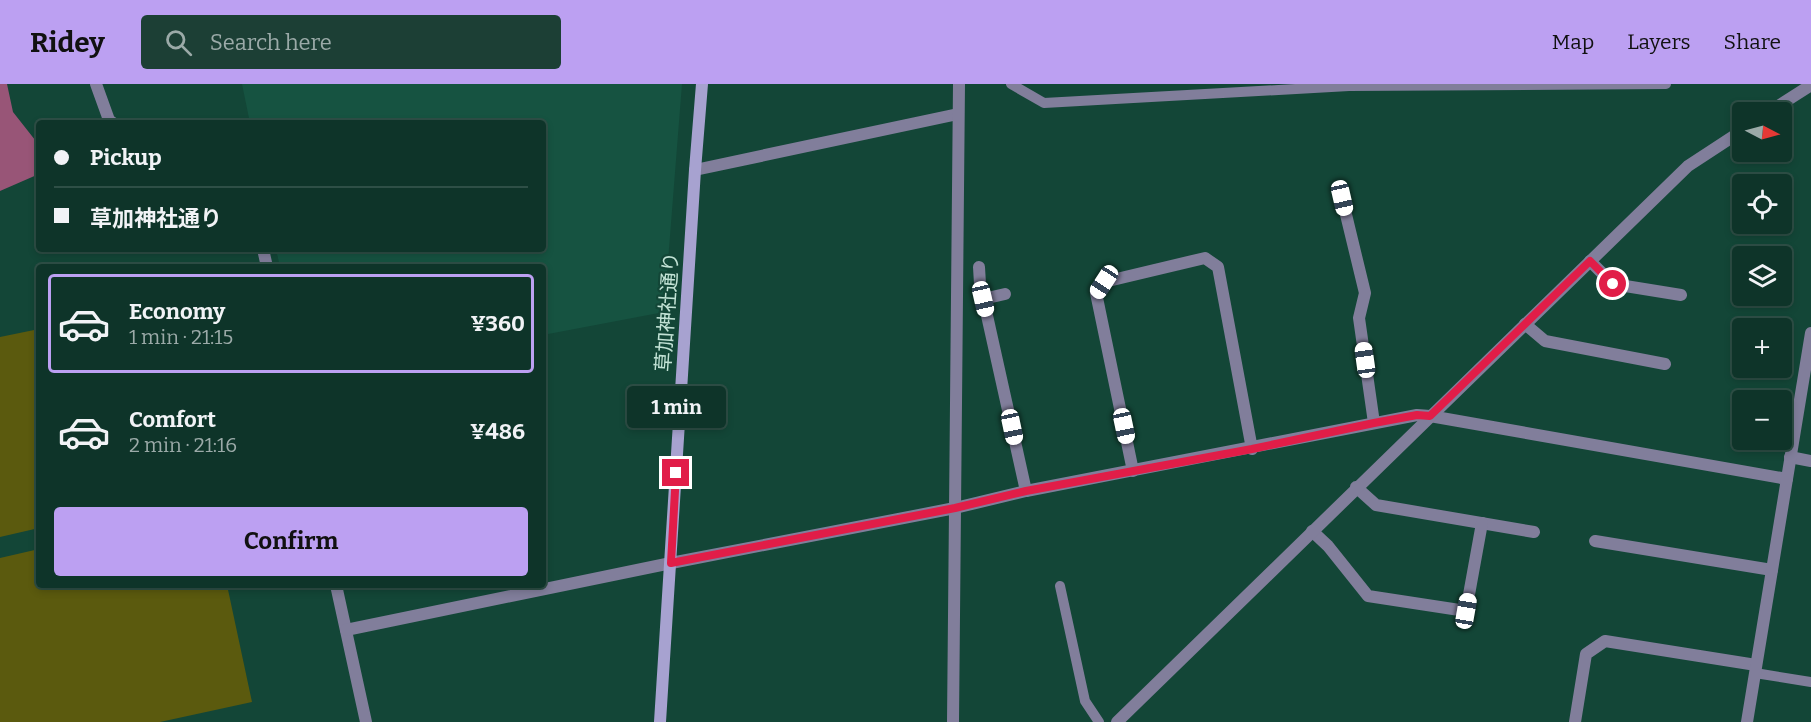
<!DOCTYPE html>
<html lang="en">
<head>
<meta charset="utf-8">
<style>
  :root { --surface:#0e3429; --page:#1c3f35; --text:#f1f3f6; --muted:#9baaa8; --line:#2e4f46; --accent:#bca0f2 }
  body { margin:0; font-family:Bitter,"Noto Sans JP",serif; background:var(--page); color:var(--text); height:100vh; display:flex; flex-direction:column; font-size:22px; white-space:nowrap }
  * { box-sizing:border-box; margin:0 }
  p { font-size:20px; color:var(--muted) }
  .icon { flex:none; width:33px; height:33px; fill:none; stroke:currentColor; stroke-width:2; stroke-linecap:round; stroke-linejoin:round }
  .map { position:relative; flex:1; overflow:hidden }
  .drawer { position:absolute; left:36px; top:180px; width:510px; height:324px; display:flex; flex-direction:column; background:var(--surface); border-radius:6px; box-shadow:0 3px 9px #0003,0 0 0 2px var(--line) }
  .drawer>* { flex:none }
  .hud { position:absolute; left:36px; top:36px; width:510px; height:132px; border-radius:6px; box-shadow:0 3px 9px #0003,0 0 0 2px var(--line); display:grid; align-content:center; height:132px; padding:0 18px; background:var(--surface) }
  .needle { width:39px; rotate:96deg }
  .buttons { position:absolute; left:1732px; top:18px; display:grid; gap:12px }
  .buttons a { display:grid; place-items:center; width:60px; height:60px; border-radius:6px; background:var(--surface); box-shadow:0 3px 9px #0003,0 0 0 2px var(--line); font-size:30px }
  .end { position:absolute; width:27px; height:27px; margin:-14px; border:8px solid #e11d48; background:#fff; box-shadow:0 0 0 3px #fff }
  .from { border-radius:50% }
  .bubble { position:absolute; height:42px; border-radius:6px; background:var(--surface); box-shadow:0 3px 9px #0003,0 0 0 2px var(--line); font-size:20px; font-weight:700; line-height:42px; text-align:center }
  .car { position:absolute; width:18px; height:36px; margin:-18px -9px; border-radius:8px; box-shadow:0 0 4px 2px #0007; background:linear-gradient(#fff 24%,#345 0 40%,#fff 0 76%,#345 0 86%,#fff 0) }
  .hud b { display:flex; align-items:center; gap:21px; height:57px; font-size:22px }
  .hud b+b { border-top:2px solid var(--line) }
  .hud i { width:15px; height:15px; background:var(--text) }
  ul { padding:10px 0 0; list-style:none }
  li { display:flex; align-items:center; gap:18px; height:99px; margin:0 12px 9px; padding:0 6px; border:3px solid transparent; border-radius:6px }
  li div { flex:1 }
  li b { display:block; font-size:22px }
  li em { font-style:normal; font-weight:700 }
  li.current { border-color:var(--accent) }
  li>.icon { width:54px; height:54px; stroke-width:1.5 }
  .cta { display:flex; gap:12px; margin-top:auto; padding:12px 18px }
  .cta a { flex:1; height:69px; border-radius:6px; background:var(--accent); color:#111; font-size:24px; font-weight:700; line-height:69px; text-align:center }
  header { display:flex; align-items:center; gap:36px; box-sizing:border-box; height:84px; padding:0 30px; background:var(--accent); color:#111 }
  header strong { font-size:28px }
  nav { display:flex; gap:33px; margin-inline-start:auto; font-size:21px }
  .search { width:420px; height:54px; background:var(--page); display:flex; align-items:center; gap:15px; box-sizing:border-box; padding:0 21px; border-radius:6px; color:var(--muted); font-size:22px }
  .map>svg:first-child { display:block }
  .built { fill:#165341 }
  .green { fill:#5b5a0e }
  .water { fill:#985577 }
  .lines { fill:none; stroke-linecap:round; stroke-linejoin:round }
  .lane { stroke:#817e9b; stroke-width:10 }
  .street { stroke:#817e9b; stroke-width:12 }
  .secondary { stroke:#a7a2d0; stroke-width:12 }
  .route { stroke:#e11d48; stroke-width:8 }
  .labels { text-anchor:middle; stroke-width:4.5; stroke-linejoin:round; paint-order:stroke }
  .street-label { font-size:20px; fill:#c2e2d5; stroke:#134637 }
</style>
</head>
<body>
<header>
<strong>Ridey</strong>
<div class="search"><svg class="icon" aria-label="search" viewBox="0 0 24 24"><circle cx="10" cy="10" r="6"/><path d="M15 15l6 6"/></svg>Search here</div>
<nav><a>Map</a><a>Layers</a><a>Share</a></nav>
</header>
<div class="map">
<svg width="1811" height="638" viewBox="0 0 1811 638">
  <rect width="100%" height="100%" fill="#134637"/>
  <path class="built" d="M242,0H682L664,228L543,251V183H280L276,165H543V39H250Z"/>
  <g class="green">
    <path d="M39,245V444L0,453V253Z"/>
    <path d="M39,465V501H227L252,618L160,638H0V474Z"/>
  </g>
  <path class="water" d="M0,0H7L13,28L39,61V90L0,107Z"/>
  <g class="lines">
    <g class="lane">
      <path d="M1011,0L1044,19L1349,2L1666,0"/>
      <path d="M1060,502L1085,617L1099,638"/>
      <path d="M1755,589L1811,598"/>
    </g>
    <g class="street">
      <path d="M96,0L109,36L113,39"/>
      <path d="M1769,28L1811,1"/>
      <path d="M695,86L958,30"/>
      <path d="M1342,114L1365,209L1359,234L1374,339"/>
      <path d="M263,165L267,183"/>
      <path d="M1590,177L1613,200L1681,211"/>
      <path d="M979,183L980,200L1026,407"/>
      <path d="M983,215L1005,210"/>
      <path d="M1525,240L1545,257L1665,280"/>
      <path d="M1790,373L1811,377"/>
      <path d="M1133,387L1096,209L1104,198L1205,174L1218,183L1252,365"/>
      <path d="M1356,403L1376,421L1534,448"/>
      <path d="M1312,447L1328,462L1368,512L1466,527L1482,439"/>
      <path d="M1595,457L1772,486"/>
      <path d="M336,501L366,638"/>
      <path d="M346,546L671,479L955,424L1026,407L1417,331L1430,332L1787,395"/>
      <path d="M953,638L959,0"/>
      <path d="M1117,638L1688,82L1743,46"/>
      <path d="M1575,638L1586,570L1605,557L1756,581"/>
      <path d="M1747,638L1811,249"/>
    </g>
    <path class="secondary" d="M660,638L695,86L702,0"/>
  </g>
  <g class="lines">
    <path class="route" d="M676,389L671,479L955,424L1026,407L1252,365L1374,339L1417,331L1430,332L1590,177L1613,200"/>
  </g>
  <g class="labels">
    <g class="street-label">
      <text transform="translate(667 228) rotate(-86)" y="7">草加神社通り</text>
    </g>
  </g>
</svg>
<div class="buttons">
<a><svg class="needle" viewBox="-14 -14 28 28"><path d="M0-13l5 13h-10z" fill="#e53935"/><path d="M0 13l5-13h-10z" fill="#9baaa8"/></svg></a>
<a><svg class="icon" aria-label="locate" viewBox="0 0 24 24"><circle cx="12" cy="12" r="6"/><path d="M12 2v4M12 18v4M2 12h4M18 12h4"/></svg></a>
<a><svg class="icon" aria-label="layers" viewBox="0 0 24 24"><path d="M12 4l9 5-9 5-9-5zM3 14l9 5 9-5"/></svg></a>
<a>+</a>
<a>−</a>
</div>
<i class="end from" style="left:1613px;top:200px"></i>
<i class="end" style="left:676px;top:389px"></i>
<div class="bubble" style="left:627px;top:302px;width:99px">1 min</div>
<i class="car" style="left:1342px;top:114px;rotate:167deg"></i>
<i class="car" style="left:1104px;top:198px;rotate:213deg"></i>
<i class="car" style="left:983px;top:215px;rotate:167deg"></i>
<i class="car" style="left:1365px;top:276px;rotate:352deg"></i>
<i class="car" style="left:1124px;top:342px;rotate:168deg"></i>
<i class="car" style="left:1012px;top:343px;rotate:168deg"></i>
<i class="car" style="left:1466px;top:527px;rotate:10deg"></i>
<div class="hud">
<b><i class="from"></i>Pickup</b>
<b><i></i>草加神社通り</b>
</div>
<section class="drawer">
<ul>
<li class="current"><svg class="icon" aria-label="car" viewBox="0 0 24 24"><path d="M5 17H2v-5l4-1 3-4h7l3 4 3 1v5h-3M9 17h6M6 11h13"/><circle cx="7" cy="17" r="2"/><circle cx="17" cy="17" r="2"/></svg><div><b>Economy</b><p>1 min · 21:15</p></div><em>¥360</em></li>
<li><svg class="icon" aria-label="car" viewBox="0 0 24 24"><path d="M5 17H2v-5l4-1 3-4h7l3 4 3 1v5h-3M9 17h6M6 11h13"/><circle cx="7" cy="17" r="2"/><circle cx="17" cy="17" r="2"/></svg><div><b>Comfort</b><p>2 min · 21:16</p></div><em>¥486</em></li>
</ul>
<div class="cta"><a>Confirm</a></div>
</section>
</div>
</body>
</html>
